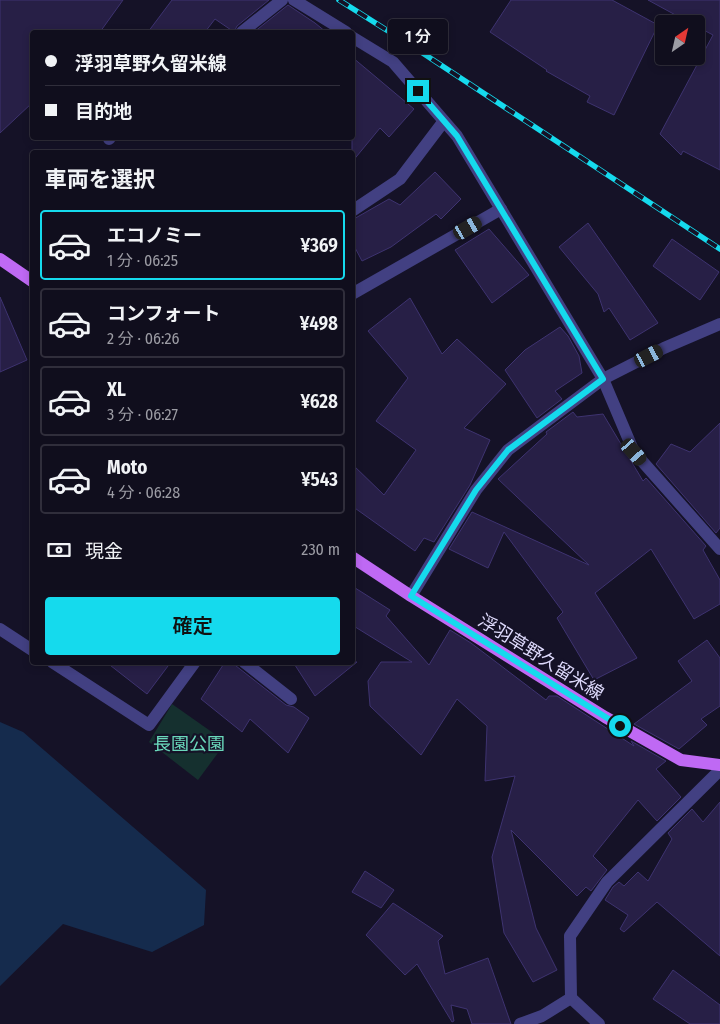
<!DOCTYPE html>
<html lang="ja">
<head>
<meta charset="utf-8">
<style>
  :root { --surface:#100e1d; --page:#1e1c2a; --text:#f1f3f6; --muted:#9c9ca4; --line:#302e3b; --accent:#15daed }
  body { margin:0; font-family:"Fira Sans Condensed","Noto Sans JP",sans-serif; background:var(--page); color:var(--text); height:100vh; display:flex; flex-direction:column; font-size:19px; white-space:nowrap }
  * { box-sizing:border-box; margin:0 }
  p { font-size:16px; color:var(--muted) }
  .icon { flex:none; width:28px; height:28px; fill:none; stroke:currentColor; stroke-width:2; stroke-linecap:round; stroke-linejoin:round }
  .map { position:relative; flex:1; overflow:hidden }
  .details { position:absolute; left:30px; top:150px; width:325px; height:515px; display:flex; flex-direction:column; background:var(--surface); border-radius:5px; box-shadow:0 2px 8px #0003,0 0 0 1px var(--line) }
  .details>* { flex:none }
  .banner { position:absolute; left:30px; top:30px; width:325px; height:110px; border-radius:5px; box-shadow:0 2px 8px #0003,0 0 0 1px var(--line); display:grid; align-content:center; height:110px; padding:0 15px; background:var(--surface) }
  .needle { width:32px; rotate:34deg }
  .fabs { position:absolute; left:655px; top:15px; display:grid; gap:10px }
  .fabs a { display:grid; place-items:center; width:50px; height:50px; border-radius:5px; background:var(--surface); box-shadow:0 2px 8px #0003,0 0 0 1px var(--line); font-size:25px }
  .end { position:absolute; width:22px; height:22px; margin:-11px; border:6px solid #15daed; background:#111; box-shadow:0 0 0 2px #111 }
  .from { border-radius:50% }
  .bubble { position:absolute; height:35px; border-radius:5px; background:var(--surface); box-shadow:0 2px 8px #0003,0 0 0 1px var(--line); font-size:16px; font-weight:600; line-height:35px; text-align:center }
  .car { position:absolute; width:15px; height:30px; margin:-15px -8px; border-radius:6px; box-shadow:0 0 4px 1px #0007; background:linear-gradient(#222 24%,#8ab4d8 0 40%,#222 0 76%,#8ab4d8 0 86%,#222 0) }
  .banner b { display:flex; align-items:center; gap:18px; height:48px; font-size:19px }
  .banner b+b { border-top:1px solid var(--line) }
  .banner i { width:12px; height:12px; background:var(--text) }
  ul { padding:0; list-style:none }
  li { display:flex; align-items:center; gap:15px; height:70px; margin:0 10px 8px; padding:0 5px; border:2px solid var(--line); border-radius:5px }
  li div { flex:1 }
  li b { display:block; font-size:19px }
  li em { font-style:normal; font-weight:600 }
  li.selected { border-color:var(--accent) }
  li>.icon { width:45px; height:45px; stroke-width:1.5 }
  h2 { padding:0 15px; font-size:22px; line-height:60px }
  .pay { display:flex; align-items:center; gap:12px; height:55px; padding:0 15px; font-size:19px }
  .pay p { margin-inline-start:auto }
  .cta { display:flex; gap:10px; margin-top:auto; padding:10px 15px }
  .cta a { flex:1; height:58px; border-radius:5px; background:var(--accent); color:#111; font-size:20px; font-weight:600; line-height:58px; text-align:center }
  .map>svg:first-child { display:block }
  .green { fill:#15302f }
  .water { fill:#152b4d }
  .building { fill:#271f46; stroke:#3e3370 }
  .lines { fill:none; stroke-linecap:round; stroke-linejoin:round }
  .minor { stroke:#424082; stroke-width:12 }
  .primary { stroke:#bf69f4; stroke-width:12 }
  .rail-casing { stroke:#15daed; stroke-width:5.5 }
  .rail { stroke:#151227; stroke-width:4; stroke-dasharray:11; stroke-linecap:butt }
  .route { stroke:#15daed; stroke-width:6 }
  .labels { text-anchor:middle; stroke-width:4.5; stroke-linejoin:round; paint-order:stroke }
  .street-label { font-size:18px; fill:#dedafc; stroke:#151227 }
  .park-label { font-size:18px; fill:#6ad8bb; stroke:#151227 }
</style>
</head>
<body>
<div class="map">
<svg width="720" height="1024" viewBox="0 0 720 1024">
  <rect width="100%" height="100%" fill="#151227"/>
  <path class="green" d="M172,704L226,742L198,780L149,742Z"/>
  <path class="water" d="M0,722L23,732L206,890L204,925L152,952L63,924L0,986Z"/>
  <g class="building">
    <path d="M0,0H123L100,32H32V103L0,133Z"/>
    <path d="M172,0H269L237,26L234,32L215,19L205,32H148Z"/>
    <path d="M511,0H612L658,25L614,115L587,102L590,96L546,71L547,70L490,32Z"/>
    <path d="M648,0H720V170L683,151L681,155L660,134L713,35L696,26V24H692Z"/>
    <path d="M288,5L315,23L326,32H254Z"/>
    <path d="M352,57L414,109L389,137L380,128L352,162Z"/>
    <path d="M435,172L461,199L441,219L436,214L391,247L362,261L352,242V220L389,199L400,205Z"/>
    <path d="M588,223L658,323L630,340L609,308L604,312L598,294L559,247Z"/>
    <path d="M489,229L529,275L492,303L455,250Z"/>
    <path d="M672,239L719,272L700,300L653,266Z"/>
    <path d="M0,297L27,360L0,372Z"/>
    <path d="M410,298L442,354L457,339L506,384L464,428L490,440L470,485L434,542L424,538L415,551L352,506V464L384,495L416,450L376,421L408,378L368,331Z"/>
    <path d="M560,327L568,336L579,356L582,373L555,391L562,399L537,418L505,370L525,350Z"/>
    <path d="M573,412L577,417L603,414L643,481L646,478L706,546L703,550L720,580V604L694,619L651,549L595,593L637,658L594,680L557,618L563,612L504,532L488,568L449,549L472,512L589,565L498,479L547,434L546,432Z"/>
    <path d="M720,423V528L716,533L656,464L671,444L690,452Z"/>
    <path d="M352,586L390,610L386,616L429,665L450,630L471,643L546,700L549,696H557L634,746L631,741L666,761L656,769L681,797L657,821L638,800L593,856L607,870L591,891L586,887L577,896L511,830L536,928L557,970L533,982L504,933L492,857L515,776L485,781L487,726L457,699L421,755L370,706L368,681L381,662H412L352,625Z"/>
    <path d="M707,640L720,658V706L701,719L707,725L679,749L634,724L692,681L678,661Z"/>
    <path d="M106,662H171L147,694Z"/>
    <path d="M225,662H231L286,705L294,707L309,718L288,753L250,719L242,732L201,699Z"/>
    <path d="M293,662H357L315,696Z"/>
    <path d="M720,802V956L657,902L624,932L620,929L628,915L605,900L613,887L619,882L624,886L638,872L648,881L672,839L668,833L692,809L703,822Z"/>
    <path d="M365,871L394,890L381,908L352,892Z"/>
    <path d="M393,903L443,936L438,941L445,974L488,958L511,1024H472L467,1009L451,1005L454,1021L452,1022L417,964L405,975L366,935Z"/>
    <path d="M673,970L720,1005V1024H690L653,999Z"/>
  </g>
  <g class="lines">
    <g class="minor">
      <path d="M294,0L346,32"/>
      <path d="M242,32L282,0"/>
      <path d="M352,37L393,62L457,136L603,379L634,452L720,549"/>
      <path d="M109,139L110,138"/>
      <path d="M352,211L400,179L444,121"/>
      <path d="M352,294L501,209"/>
      <path d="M411,596L476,490L508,450L603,379L664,348L720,324"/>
      <path d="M0,629L32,650"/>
      <path d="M52,662L149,725L195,662"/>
      <path d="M244,662L291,699"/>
      <path d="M571,998L599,1024"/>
      <path d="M520,1024L542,1016L571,998L570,936L607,882L720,770"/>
    </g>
    <g class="primary">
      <path d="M0,259L32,281"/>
      <path d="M352,557L411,596L605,717L681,760L720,765"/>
    </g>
    <g class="rail-casing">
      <path id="rail" d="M339,0L415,48L720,249"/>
    </g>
    <use href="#rail" class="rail"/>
  </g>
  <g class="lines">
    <path class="route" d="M418,91L457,136L603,379L508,450L476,490L411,596L620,726"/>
  </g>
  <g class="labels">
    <g class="street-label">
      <text transform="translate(541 657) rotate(32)" y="6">浮羽草野久留米線</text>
    </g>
    <g class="park-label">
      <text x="189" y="750">長園公園</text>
    </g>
  </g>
</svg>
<div class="fabs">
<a><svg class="needle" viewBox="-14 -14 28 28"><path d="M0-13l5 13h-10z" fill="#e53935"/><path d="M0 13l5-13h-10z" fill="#9c9ca4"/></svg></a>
</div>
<i class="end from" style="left:620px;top:726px"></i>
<i class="end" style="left:418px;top:91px"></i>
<div class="bubble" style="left:388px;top:19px;width:60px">1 分</div>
<i class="car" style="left:468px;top:228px;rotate:60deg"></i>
<i class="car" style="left:649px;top:356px;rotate:63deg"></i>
<i class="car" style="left:634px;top:452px;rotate:139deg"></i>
<div class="banner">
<b><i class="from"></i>浮羽草野久留米線</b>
<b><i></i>目的地</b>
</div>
<section class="details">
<h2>車両を選択</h2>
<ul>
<li class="selected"><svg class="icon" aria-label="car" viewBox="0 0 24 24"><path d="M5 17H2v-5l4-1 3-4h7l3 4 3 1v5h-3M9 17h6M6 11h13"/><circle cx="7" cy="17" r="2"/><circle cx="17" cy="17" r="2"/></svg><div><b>エコノミー</b><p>1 分 · 06:25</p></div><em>¥369</em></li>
<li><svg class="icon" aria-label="car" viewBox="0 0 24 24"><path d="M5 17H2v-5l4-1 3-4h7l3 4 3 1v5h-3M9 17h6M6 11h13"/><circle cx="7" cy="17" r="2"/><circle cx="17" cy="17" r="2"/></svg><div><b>コンフォート</b><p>2 分 · 06:26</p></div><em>¥498</em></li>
<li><svg class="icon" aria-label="car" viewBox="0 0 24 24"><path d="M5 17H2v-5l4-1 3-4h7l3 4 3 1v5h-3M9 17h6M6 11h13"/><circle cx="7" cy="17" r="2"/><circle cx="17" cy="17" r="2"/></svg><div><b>XL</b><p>3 分 · 06:27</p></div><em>¥628</em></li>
<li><svg class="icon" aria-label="car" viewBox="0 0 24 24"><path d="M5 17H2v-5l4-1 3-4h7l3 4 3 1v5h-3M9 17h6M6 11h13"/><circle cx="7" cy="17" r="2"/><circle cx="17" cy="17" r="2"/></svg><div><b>Moto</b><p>4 分 · 06:28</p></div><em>¥543</em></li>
</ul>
<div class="pay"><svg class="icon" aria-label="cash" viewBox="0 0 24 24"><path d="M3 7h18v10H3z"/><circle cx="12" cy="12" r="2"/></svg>現金<p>230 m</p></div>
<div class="cta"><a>確定</a></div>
</section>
</div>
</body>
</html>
